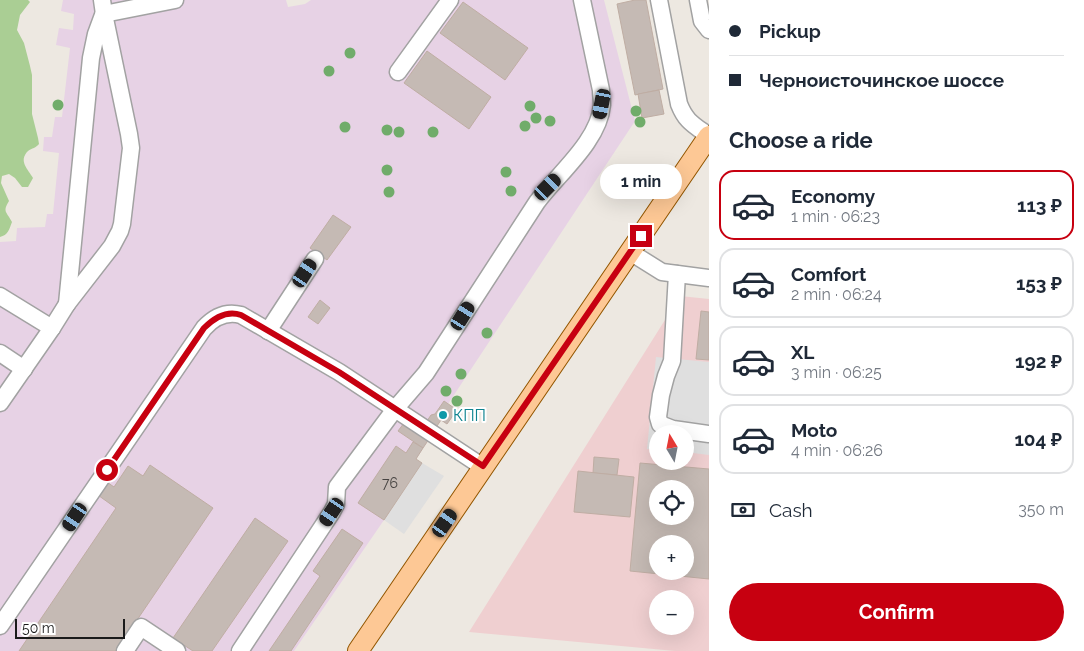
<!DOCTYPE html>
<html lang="en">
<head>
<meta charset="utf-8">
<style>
  :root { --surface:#fff; --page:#f2f2f3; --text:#1f2937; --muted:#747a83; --line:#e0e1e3; --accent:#c70010 }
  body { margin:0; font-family:Raleway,sans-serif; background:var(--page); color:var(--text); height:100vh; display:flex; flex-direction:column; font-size:19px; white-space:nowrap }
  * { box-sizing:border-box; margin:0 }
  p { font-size:16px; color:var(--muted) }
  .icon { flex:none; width:28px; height:28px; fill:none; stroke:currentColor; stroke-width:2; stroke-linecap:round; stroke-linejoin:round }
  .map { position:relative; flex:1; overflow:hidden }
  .details { display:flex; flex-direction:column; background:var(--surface); width:375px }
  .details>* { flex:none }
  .guide { display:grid; align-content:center; height:110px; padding:0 20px; background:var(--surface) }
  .needle { width:32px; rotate:350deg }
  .buttons { position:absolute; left:649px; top:425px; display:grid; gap:10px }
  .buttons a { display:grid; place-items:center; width:45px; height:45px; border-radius:50%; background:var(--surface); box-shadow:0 5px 20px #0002; font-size:25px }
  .scale { position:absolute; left:15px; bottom:12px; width:110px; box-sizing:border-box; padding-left:5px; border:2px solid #1b1b1b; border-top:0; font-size:14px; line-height:18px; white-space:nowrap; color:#1b1b1b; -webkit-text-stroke:4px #fff; paint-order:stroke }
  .end { position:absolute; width:22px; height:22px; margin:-11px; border:6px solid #c70010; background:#fff; box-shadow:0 0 0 2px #fff }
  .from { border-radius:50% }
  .bubble { position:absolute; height:35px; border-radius:18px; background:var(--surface); box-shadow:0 5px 20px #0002; font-size:16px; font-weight:700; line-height:35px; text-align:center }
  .car { position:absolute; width:15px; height:30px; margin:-15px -8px; border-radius:6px; box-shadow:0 0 4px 1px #0007; background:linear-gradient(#222 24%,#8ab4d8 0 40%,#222 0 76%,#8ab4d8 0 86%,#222 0) }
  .guide b { display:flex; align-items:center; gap:18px; height:48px; font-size:19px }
  .guide b+b { border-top:1px solid var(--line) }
  .guide i { width:12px; height:12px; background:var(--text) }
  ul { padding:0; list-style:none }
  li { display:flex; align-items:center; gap:15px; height:70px; margin:0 10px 8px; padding:0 10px; border:2px solid var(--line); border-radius:15px }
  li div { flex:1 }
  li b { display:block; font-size:19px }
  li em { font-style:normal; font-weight:700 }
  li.active { border-color:var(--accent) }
  li>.icon { width:45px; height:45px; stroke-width:1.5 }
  h2 { padding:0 20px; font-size:22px; line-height:60px }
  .pay { display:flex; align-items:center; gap:12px; height:55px; padding:0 20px; font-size:19px }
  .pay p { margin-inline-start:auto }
  .cta { display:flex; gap:10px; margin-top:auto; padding:10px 20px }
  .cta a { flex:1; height:58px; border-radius:30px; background:var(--accent); color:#fff; font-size:20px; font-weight:700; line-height:58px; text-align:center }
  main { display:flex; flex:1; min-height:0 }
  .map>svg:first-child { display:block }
  .commercial { fill:#efcfd0; fill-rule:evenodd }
  .industrial { fill:#e7d2e5 }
  .forest { fill:#aace94 }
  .parking { fill:#dfdfdf }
  .building { fill:#c5bab4; stroke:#bfada3; fill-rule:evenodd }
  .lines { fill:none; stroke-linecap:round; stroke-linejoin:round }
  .minor-casing { stroke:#a2a2a2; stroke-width:19 }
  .major-casing { stroke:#935600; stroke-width:22 }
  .minor { stroke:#fff; stroke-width:16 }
  .major { stroke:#fdc895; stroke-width:20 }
  .tree { fill:#70ac6a }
  .route { stroke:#c70010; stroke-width:6 }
  .culture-dot { fill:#0f9aa8; stroke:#fff; stroke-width:2 }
  .labels { text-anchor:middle; stroke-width:4; stroke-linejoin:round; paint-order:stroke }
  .number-label { font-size:14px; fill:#464341 }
  .culture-label { font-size:16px; fill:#0d838f; stroke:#fff; text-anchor:start }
</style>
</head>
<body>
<main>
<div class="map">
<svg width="709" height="651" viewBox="0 0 709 651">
  <rect width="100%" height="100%" fill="#ede8e1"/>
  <path class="commercial" d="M680,296L709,299V651H675L469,632ZM658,434H685V461H658ZM658,489H685V516H658ZM658,544H685V571H658ZM658,599H685V626H658Z"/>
  <path class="industrial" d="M63,0H286L288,7L305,4L311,0H604L635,121L448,404L457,410L447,424L441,420L437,426L433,427L429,439L416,459L384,520L294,651H0V242L16,241L17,228L45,227L47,214H53L59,153L43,151L44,137H52L55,117H62L70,48L56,45L59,28L73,30L74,14L61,11Z"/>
  <path class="forest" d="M0,0H28L30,2L20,15L17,30L24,43L30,66L32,75V114L38,138L39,144C36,148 32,148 28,151C18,161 28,169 33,178L28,187H22L15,178L9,174L2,176L1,183L9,201C2,212 7,212 12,222C9,230 8,235 0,237Z"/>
  <g class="parking">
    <path d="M656,357L709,362V455L685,452V434H658L657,450L647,449Z"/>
    <path d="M422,463L444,476L404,534L384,520Z"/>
  </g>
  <g class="building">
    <path d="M635,0H646L663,89L635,95L617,4Z"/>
    <path d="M463,2L528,48L505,80L440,33Z"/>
    <path d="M427,51L491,97L469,129L404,83Z"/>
    <path d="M659,90L664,114L642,118L638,94Z"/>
    <path d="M333,215L351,227L327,260L310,248Z"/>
    <path d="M320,300L330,308L318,324L308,317Z"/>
    <path d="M701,311L709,312V360L696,359Z"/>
    <path d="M444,401L457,410L447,424L441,420L437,426L433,427L427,421L431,415L435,414Z"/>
    <path d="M404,423L429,439L423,448L398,431Z"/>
    <path d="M413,442L423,448L416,459L422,463L384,520L358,503L396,446L406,453Z"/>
    <path d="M594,457L619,459L617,475L593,473Z"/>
    <path d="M640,463L709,469V579L630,571ZM658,489H685V516H658ZM658,544H685V571H658Z"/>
    <path d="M150,465L213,508L116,651H19L116,508L95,493L104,480L114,487L128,466L143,476Z"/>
    <path d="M578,471L634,477L630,517L574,512Z"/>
    <path d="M255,518L288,541L212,651H193L173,638Z"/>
    <path d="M342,529L363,543L291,651H269L320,576L313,571Z"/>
  </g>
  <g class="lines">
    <g class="minor-casing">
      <g id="minor">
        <path d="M659,0L679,104C686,122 694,125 709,136"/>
        <path d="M698,0L702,21L709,30"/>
        <path d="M104,14L175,0"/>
        <path d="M398,72L450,0"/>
        <path d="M630,252L662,272L709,278"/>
        <path d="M677,274L672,361L666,376L661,395L658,417L660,424L673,429L709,434"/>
        <path d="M0,296L52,328"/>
        <path d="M67,304L91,58L96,34L103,15"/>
        <path d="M268,331L315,259"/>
        <path d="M0,353L24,369"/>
        <path d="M0,403L52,328L67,304L112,246L120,231L122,224L131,148L129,134L104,14L102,0"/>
        <path d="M0,626L204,328C214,317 226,311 241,315L339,372L483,467"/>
        <path d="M125,651L141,627L177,651"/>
        <path d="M240,651L332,512L336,504L337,487L395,409L426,373L537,202C558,174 599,141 602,105C602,100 601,95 601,90L582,0"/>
      </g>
    </g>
    <g class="major-casing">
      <path id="major" d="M358,651L709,136"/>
    </g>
    <use href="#minor" class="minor"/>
    <use href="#major" class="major"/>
  </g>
  <g class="tree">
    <circle cx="350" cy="53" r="5.5"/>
    <circle cx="329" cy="71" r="5.5"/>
    <circle cx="58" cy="105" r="5.5"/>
    <circle cx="530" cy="106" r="5.5"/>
    <circle cx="636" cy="111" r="5.5"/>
    <circle cx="536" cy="118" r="5.5"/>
    <circle cx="550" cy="121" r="5.5"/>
    <circle cx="640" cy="122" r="5.5"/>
    <circle cx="525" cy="126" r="5.5"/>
    <circle cx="345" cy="127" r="5.5"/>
    <circle cx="387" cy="130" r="5.5"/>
    <circle cx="399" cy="132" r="5.5"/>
    <circle cx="433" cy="132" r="5.5"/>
    <circle cx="387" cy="170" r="5.5"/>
    <circle cx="506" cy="172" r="5.5"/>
    <circle cx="511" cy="191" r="5.5"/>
    <circle cx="389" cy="192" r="5.5"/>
    <circle cx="487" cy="333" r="5.5"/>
    <circle cx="461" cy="374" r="5.5"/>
    <circle cx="446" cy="391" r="5.5"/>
    <circle cx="457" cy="401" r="5.5"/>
  </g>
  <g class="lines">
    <path class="route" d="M107,470L204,328C214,318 227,310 241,315L339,372L483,466L641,236"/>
  </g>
  <circle class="culture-dot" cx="443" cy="415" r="5"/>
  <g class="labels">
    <g class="number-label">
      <text x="390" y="488">76</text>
    </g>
    <g class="culture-label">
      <text x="453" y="421">КПП</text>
    </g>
  </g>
</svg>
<div class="buttons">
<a><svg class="needle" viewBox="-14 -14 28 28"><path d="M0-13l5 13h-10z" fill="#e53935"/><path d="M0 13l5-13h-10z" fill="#747a83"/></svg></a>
<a><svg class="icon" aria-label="locate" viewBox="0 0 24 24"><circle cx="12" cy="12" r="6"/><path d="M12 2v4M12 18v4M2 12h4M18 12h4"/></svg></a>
<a>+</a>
<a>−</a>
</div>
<div class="scale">50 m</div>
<i class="end from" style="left:107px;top:470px"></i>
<i class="end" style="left:641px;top:236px"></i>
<div class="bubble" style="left:600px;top:164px;width:82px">1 min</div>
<i class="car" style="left:602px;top:104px;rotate:191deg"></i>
<i class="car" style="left:548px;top:187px;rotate:45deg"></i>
<i class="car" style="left:305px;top:273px;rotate:33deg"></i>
<i class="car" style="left:463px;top:316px;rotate:32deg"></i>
<i class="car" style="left:332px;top:512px;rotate:214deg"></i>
<i class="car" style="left:75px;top:517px;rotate:214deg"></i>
<i class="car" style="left:445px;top:523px;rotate:35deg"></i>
</div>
<section class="details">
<div class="guide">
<b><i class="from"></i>Pickup</b>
<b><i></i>Черноисточинское шоссе</b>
</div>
<h2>Choose a ride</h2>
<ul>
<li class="active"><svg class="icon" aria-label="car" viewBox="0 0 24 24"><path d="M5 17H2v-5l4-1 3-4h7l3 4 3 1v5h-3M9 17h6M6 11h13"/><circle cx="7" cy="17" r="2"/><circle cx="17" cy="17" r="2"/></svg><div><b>Economy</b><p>1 min · 06:23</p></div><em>113 ₽</em></li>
<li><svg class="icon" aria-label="car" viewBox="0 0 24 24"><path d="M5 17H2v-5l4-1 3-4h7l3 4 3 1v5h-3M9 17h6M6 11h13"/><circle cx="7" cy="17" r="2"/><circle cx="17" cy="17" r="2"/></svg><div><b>Comfort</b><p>2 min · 06:24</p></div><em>153 ₽</em></li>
<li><svg class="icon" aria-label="car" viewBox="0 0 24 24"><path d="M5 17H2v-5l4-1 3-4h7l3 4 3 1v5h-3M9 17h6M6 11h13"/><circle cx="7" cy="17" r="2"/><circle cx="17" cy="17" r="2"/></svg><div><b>XL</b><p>3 min · 06:25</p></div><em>192 ₽</em></li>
<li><svg class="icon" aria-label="car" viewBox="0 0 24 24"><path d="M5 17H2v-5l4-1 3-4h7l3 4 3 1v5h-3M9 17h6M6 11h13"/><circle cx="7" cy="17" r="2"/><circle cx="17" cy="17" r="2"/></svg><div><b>Moto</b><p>4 min · 06:26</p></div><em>104 ₽</em></li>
</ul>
<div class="pay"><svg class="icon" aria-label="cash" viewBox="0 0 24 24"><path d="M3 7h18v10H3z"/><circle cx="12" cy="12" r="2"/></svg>Cash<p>350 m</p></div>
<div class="cta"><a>Confirm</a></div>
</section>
</main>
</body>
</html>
